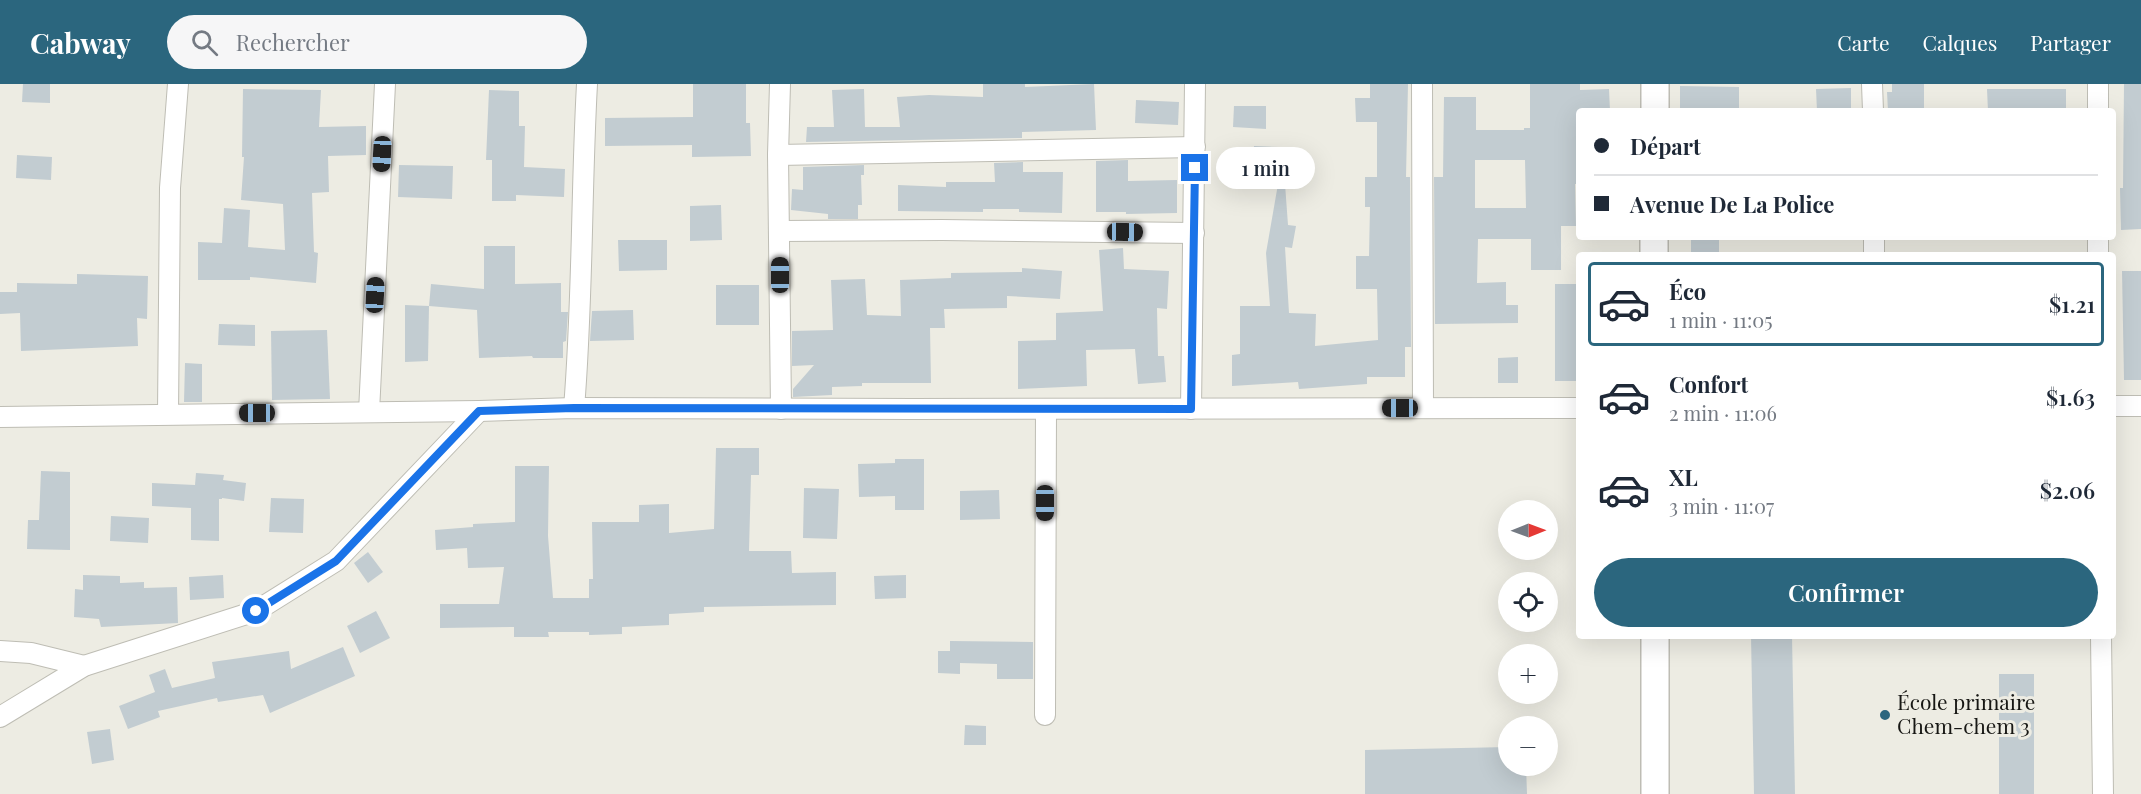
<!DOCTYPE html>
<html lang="fr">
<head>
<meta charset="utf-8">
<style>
  :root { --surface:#fff; --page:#f6f6f7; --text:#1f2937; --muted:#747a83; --line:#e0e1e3; --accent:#2b667e }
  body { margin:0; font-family:"Playfair Display",serif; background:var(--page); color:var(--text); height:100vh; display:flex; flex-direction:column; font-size:22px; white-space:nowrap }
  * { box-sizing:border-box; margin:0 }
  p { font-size:20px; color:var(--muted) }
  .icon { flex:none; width:33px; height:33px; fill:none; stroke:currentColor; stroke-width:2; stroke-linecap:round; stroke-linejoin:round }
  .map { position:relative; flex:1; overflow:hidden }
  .sheet { position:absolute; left:1576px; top:168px; width:540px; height:387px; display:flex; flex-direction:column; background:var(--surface); border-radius:6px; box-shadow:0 6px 24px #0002 }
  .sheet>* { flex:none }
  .guide { position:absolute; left:1576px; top:24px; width:540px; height:132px; border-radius:6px; box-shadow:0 6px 24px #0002; display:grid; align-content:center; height:132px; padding:0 18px; background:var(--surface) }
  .needle { width:39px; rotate:89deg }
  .controls { position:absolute; left:1498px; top:416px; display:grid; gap:12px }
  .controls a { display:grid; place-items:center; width:60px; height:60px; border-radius:50%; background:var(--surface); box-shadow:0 6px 24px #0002; font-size:30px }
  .end { position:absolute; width:27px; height:27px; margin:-14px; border:8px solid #1a73e8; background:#fff; box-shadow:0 0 0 3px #fff }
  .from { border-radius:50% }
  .bubble { position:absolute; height:42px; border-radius:21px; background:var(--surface); box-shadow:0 6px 24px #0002; font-size:20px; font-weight:600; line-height:42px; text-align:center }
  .car { position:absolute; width:18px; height:36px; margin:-18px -9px; border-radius:8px; box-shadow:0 0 4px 2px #0007; background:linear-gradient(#222 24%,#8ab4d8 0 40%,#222 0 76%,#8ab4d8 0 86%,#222 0) }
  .guide b { display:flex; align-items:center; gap:21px; height:57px; font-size:22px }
  .guide b+b { border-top:2px solid var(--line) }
  .guide i { width:15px; height:15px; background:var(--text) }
  ul { padding:10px 0 0; list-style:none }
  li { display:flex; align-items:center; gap:18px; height:84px; margin:0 12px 9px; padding:0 6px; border:3px solid transparent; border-radius:6px }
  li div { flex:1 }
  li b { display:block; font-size:22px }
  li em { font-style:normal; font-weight:600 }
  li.selected { border-color:var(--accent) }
  li>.icon { width:54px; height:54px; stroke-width:1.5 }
  .cta { display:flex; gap:12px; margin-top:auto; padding:12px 18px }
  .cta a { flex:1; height:69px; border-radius:36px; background:var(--accent); color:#fff; font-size:24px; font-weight:600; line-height:69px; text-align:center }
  header { display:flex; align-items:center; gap:36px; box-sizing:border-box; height:84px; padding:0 30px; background:var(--accent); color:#fff }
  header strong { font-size:28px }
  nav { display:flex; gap:33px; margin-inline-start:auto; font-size:21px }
  .search { width:420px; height:54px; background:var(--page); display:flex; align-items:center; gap:15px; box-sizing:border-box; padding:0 21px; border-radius:33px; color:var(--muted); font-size:22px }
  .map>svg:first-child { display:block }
  .building { fill:#c2ccd1; fill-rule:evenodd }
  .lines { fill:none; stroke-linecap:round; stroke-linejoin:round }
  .street-casing { stroke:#bebdb4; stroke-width:22 }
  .secondary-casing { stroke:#bebdb4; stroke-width:30 }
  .street { stroke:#fff; stroke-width:20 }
  .secondary { stroke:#fff; stroke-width:27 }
  .route { stroke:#1a73e8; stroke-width:8 }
  .poi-dot { fill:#2b667e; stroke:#edece3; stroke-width:2 }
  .labels { text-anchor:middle; stroke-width:6; stroke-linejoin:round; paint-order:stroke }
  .poi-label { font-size:21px; fill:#171714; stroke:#edece3; text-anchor:start }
</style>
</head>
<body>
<header>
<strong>Cabway</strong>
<div class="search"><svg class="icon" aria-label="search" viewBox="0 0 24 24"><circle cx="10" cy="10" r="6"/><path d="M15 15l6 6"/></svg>Rechercher</div>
<nav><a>Carte</a><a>Calques</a><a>Partager</a></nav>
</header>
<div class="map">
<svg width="2141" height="710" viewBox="0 0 2141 710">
  <rect width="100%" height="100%" fill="#edece3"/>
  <g class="building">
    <path d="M23,0H50V19L22,18Z"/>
    <path d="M693,0H746V39H750L751,72L692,73V61L605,62V34L693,33Z"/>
    <path d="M983,0H1025V3L1094,0L1096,46L1022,48V54L806,58L807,43H834L832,6L864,5L865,43H900L897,13L929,11L983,13Z"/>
    <path d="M1370,0H1408L1406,93H1410L1411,263H1405V293H1367V300L1299,305L1298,298L1232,302V271L1240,270V222H1270L1266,169L1278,100H1285L1288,141L1296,142L1292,164L1285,163L1289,229L1316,230L1315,262L1378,256L1377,205H1356V172H1369L1370,123H1365V93H1377V38H1356L1355,14H1370Z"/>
    <path d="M1530,0H1580V6L1609,5L1610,27H1580V100H1575L1576,142H1561V186H1531V155H1478L1477,199L1506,198V221H1518V239L1435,240L1434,93H1443L1444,13H1476V46H1524V44H1530ZM1475,76H1525L1526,124H1475Z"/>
    <path d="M1892,0H1924V27H1888L1887,8H1892Z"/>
    <path d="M2124,0H2141V145L2121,146L2120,104H2123Z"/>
    <path d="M1680,2L1739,3V27H1680Z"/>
    <path d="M1851,4V27H1817L1816,5Z"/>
    <path d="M243,5L321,6L319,43L366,42V71L328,72L329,108L312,109L314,168L318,169L316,199L250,193V196H198V158L222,159L224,124L250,126L248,163L285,166L283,120L241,116L244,73H242Z"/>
    <path d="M1987,5H2066V27H1988Z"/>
    <path d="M489,6L519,7V42H525L524,83L565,85L564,113L516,111V117H492V76H486Z"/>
    <path d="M1136,16L1179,18L1178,41L1135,39Z"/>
    <path d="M1234,22H1266V45L1233,43Z"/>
    <path d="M1254,62L1278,63L1277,81H1253Z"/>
    <path d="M17,71L52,73L51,96L16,94Z"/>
    <path d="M1128,76V97L1177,96V129L1126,130V128H1096V77Z"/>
    <path d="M1023,78V88H1063L1062,129L1019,128V125H983V128L898,127V101L946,103V98H995L994,79Z"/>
    <path d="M399,81L453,82L452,115L398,113Z"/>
    <path d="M864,81V91H861L862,121H858V135H828V130L791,126L792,105L803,106V83Z"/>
    <path d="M721,121L722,156L690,157V122Z"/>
    <rect x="1691" y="153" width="28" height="18"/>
    <path d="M618,156H667V186L619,187Z"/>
    <path d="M484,162H515V200L561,199V228H568L566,257L563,258V274H533L532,272L479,274L477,226L429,222L431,200L484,205Z"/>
    <path d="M1123,164L1124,185L1169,187L1167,225L1157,224L1158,272H1164L1166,298L1138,300L1135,265L1086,266L1087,302L1018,305V257L1056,256V229L1103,227L1099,166Z"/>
    <path d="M1022,184L1062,187L1060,215L1007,212V224L944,225L945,244H930L931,299H862V302L832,303V311L793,313V305L814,281L792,282V247L833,246L831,196L865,195L867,231L901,232L900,196L951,194V189L1022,188Z"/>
    <path d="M2122,187H2141V296H2124Z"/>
    <path d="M77,190L148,192L147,235L137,234L138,262L21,267L20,229L0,230V208H17V199L77,200Z"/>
    <rect x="1555" y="200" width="25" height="97"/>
    <rect x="716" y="201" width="43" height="40"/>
    <path d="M405,221L429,222L428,277L405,278Z"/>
    <path d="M633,226L634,256L590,257L592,227Z"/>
    <path d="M219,240L255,241V262L218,261Z"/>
    <path d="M327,246L330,315L272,316L271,247Z"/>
    <path d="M1518,273V299H1498V274Z"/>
    <path d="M185,279L202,280V318H184Z"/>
    <path d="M716,364H759V391H751L749,467H791L792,489L836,488V521L704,523V528L669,530V541L622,543V550L589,551V548H548L549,553H514V543L440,544V520H499L504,483L468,484L467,464L436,466L435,446L473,443V440L515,438V382H549L548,452L553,514H589V495H593L592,438H639V421L669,420V449L714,445Z"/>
    <path d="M895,375H924V426H895V412L859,413L858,380L895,379Z"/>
    <path d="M41,387L70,388V466L27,465L28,436H39Z"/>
    <path d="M196,389L224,391L223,396L246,399L244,417L222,414V415H219V457L191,456V424L152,422V399L195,401Z"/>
    <path d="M804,404L839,405L837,455L803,454Z"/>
    <path d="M999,406L1000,435L960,436V407Z"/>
    <path d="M271,414L304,415L303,449L269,448Z"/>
    <path d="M111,432L149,434L148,459L110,457Z"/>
    <path d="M368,468L383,488L368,499L354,479Z"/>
    <path d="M83,491L120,492V499L144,498V504L177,503L178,539L101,543L99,535L74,533L75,505L83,506Z"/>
    <path d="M223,491L224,514L190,516L189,493Z"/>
    <path d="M906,491V514L875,515L874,492Z"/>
    <path d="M376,527L390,554L360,569L347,542Z"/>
    <path d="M1751,552H1792L1795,710H1754Z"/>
    <path d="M950,557L1033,558V595H997V580L960,579V590L938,589V567H950Z"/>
    <path d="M343,563L355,592L270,629L263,611L218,618L217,614L158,627L160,633L128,645L119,622L155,608L149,591L165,585L172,604L215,594L212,578L289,567L291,585Z"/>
    <rect x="1999" y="590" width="35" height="120"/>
    <path d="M965,641L986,642V661H964Z"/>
    <path d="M110,645L114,676L92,680L87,648Z"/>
    <path d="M1509,663V681H1526L1527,710H1365V666Z"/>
  </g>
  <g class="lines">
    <g class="street-casing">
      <g id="street">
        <path d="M780,0L778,71L781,325"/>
        <path d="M1422,0L1423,324"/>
        <path d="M1872,0L1873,27"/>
        <path d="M2098,0V27"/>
        <path d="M778,71L1195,63"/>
        <path d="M780,147L942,146L1194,149"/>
        <path d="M1874,153V171"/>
        <path d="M2098,153V171"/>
        <path d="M2114,322H2141"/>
        <path d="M574,324C583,216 581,108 587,0"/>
        <path d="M1191,325L1195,0"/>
        <path d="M369,328L385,0"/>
        <path d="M168,330L170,104L178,0"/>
        <path d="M0,333L479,327L574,324L913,325L1580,324"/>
        <path d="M2101,552L2103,710"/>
        <path d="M0,567L31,569L84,582"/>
        <path d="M1045,631L1046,325"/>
        <path d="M0,633L84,582L256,527L336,477L479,327"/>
      </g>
    </g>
    <g class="secondary-casing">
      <g id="secondary">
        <path d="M1655,27V0"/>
        <path d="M1654,171V153"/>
        <path d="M1655,552V710"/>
      </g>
    </g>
    <use href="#street" class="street"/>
    <use href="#secondary" class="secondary"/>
  </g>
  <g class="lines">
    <path class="route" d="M256,527L336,477L479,327L574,324L1191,325L1195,84"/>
  </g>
  <circle class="poi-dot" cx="1885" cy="631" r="6"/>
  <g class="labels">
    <g class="poi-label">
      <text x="1897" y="626">École primaire<tspan x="1897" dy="24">Chem-chem 3</tspan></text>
    </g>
  </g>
</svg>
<div class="controls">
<a><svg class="needle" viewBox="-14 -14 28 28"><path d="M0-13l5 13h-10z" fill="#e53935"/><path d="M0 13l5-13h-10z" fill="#747a83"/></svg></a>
<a><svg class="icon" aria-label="locate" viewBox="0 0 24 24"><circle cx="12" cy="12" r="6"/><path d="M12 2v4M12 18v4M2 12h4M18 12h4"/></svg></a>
<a>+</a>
<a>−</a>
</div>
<i class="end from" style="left:256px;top:527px"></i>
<i class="end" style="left:1195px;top:84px"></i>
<div class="bubble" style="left:1216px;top:63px;width:99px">1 min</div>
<i class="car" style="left:382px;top:70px;rotate:183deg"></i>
<i class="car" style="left:1125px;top:148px;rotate:91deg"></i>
<i class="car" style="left:780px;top:191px;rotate:0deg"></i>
<i class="car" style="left:375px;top:211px;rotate:3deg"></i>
<i class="car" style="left:1400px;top:324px;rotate:270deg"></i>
<i class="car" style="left:257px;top:329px;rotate:270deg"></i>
<i class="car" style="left:1045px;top:419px;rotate:180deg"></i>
<div class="guide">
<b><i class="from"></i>Départ</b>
<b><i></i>Avenue De La Police</b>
</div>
<section class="sheet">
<ul>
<li class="selected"><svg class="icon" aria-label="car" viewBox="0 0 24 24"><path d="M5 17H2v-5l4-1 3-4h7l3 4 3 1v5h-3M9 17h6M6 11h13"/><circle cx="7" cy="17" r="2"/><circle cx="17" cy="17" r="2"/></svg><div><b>Éco</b><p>1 min · 11:05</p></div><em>$1.21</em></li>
<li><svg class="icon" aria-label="car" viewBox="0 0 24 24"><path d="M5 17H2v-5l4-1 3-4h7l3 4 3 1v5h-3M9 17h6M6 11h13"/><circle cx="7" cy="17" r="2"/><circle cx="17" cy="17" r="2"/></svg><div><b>Confort</b><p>2 min · 11:06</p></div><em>$1.63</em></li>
<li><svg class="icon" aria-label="car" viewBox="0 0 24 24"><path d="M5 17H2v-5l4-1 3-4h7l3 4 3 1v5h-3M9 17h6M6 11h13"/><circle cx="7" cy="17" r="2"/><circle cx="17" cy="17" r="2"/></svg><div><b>XL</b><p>3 min · 11:07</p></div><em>$2.06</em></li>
</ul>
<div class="cta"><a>Confirmer</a></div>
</section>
</div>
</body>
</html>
